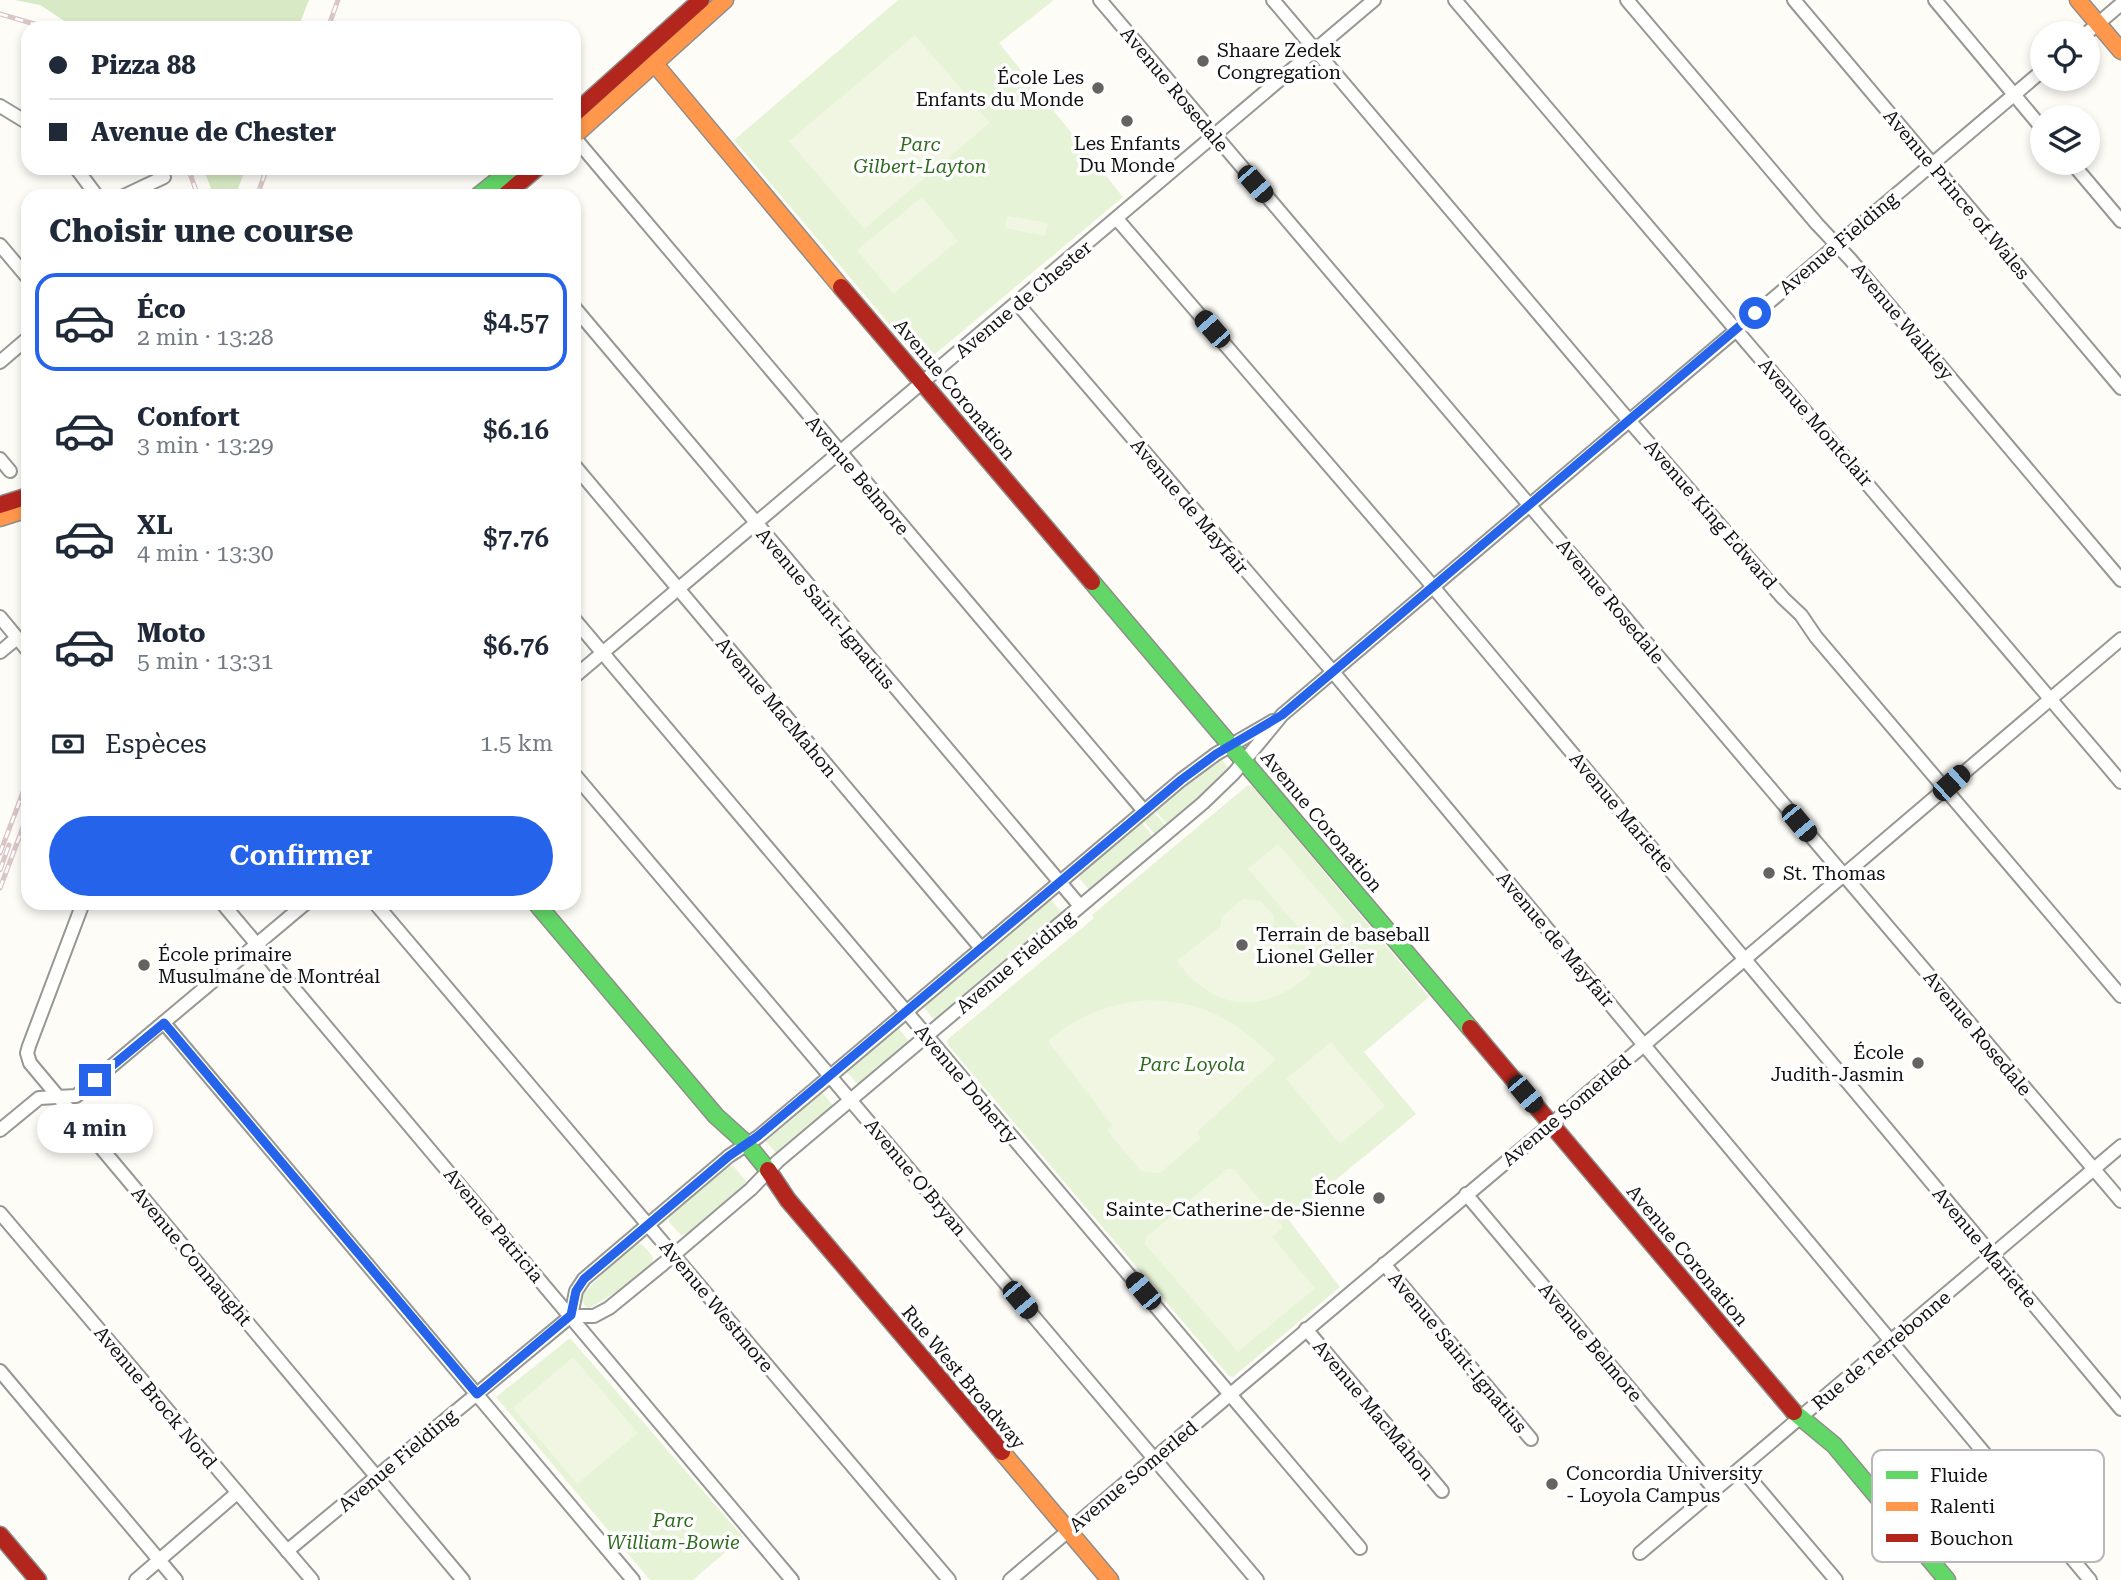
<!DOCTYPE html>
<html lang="fr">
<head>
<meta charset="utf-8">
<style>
  :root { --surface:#fff; --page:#f2f2f3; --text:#1f2937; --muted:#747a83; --line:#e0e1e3; --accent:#2563eb }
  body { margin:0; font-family:"Roboto Serif",serif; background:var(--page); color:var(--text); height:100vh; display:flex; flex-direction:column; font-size:26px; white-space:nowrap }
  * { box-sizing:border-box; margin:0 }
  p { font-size:23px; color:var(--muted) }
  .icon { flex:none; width:38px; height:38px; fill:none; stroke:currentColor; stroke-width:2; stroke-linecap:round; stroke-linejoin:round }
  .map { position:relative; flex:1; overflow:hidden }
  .panel { position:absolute; left:21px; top:189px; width:560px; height:721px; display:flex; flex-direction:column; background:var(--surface); border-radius:21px; box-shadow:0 4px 10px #0003 }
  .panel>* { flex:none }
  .hud { position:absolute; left:21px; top:21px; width:560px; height:154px; border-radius:21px; box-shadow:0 4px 10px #0003; display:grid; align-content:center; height:154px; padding:0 28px; background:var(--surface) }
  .controls { position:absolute; left:2030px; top:21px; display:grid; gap:14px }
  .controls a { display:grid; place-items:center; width:70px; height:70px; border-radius:50%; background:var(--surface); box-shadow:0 4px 10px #0003; font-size:35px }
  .end { position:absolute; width:32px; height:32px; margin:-16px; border:9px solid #2563eb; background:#fff; box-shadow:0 0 0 4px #fff }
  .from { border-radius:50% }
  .bubble { position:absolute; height:49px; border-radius:24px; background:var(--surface); box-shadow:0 4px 10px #0003; font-size:23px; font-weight:600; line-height:49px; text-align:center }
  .car { position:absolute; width:21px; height:42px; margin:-21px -10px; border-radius:9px; box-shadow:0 0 5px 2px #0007; background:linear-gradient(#222 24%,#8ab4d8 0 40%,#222 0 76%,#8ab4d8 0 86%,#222 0) }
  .hud b { display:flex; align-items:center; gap:24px; height:66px; font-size:26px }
  .hud b+b { border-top:2px solid var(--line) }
  .hud i { width:18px; height:18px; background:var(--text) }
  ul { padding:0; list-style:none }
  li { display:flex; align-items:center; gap:21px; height:98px; margin:0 14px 10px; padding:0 14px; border:4px solid transparent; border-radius:21px }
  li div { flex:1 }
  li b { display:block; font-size:26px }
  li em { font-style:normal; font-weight:600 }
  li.active { border-color:var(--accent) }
  li>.icon { width:63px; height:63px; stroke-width:1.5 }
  h2 { padding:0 28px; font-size:32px; line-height:84px }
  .pay { display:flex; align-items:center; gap:18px; height:77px; padding:0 28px; font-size:26px }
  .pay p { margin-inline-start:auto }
  .cta { display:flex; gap:14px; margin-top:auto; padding:14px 28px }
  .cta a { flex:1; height:80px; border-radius:42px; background:var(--accent); color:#fff; font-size:28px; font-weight:600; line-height:80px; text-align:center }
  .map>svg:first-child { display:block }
  .green { fill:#e7f3d7 }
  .forest { fill:#d8eac5 }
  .pitch { fill:#f0f6e1 }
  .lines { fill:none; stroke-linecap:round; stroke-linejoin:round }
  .street-casing { stroke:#979795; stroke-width:16 }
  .fast-casing { stroke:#8e8d8b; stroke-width:19 }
  .slow-casing { stroke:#8e8d8b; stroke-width:19 }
  .jam-casing { stroke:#8e8d8b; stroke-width:19 }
  .street { stroke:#fffffe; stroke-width:12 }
  .fast { stroke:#63d668; stroke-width:16 }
  .slow { stroke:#ff974d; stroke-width:16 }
  .jam { stroke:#b3261e; stroke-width:16 }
  .rail-casing { stroke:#d9c6c7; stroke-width:5 }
  .rail { stroke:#fff; stroke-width:2.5; stroke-dasharray:8; stroke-linecap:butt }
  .route { stroke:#2563eb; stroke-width:9 }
  .poi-dot { fill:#646362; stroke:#fff; stroke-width:2.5 }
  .labels { text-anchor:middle; stroke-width:7; stroke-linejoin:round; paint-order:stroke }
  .poi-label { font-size:19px; fill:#111; stroke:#fff; text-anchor:start }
  .street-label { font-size:19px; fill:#111; stroke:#fff }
  .park-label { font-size:19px; font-style:italic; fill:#2f6b1f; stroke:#fff }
  .key { fill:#fff; stroke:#b8b8b8; stroke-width:2 }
  .key-label { font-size:19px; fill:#111 }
</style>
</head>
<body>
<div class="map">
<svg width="2121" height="1580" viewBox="0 0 2121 1580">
  <rect width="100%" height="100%" fill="#fdfcf7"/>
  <g class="green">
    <path d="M898,0H1054L999,43L1123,197L923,364L734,140Z"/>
    <path d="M1219,759H1221L1229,768L1227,772L1169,827L1153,808Z"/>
    <path d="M1248,785L1253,787L1429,997L1364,1052L1416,1114L1288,1219L1340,1287L1233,1377L1229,1376L948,1045L947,1040L1094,918L1092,915Z"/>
    <path d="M1151,809L1168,828L1157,837L1141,818Z"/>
    <path d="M1139,819L1155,839L1090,891L1076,874Z"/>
    <path d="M1049,897L1063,914L936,1022L922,1005Z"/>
    <path d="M897,1026L911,1044L860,1087L845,1070Z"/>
    <path d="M821,1091L834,1107L778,1155L763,1138Z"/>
    <path d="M728,1166H733L746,1181L745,1184L687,1234L681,1235L669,1222V1217Z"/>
    <path d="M637,1243L642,1244L653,1257L652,1263L621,1289L588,1309L580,1299L582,1296L605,1271Z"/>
    <path d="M570,1338L743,1537L693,1580H650L496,1397Z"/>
  </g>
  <g class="forest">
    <path d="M15,0H309L298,28H75L40,5Z"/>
    <path d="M203,168H246L235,196H214Z"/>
  </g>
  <g class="pitch">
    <path d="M915,35L990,123L864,229L789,141Z"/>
    <path d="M922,197L958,241L893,294L857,250Z"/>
    <path d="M1007,216L1048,223L1045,236L1005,228Z"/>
    <path d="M1278,844L1345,922L1315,947L1248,869Z"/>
    <path d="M1243,899L1260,901L1274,916L1273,929L1311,973C1265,1015 1215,1013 1177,961L1221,926V917Z"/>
    <path d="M1150,1000C1208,1002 1235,1021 1276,1059L1197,1132L1201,1138L1160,1173L1141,1171L1107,1130L1112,1125L1048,1041C1078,1015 1110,1003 1150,1000Z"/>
    <path d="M1331,1042L1385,1106L1340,1144L1286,1079Z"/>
    <path d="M1227,1169H1234L1283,1227L1272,1237L1315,1288L1238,1352L1145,1244L1146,1237Z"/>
    <path d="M573,1357L638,1433L577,1484L513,1408Z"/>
  </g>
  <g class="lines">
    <g class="street-casing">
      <g id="street">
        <path d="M1100,0L2121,1201"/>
        <path d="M1273,0L1620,410L1783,598L1801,615L1816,637L2121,996"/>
        <path d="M1455,0L2121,782"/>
        <path d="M1627,0L1817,224L1850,259L2121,580"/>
        <path d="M1794,0L2121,388"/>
        <path d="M1935,0L2042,128"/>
        <path d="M2087,33L2121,4"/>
        <path d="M0,106L28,123"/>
        <path d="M574,137L1144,811"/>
        <path d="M2072,163L2121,221"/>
        <path d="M76,168L97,196"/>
        <path d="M124,196L164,177"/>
        <path d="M1117,219L1424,576L2121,1409"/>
        <path d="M0,245L28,278"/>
        <path d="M1017,303L1333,672L2090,1580"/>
        <path d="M574,307L1080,906"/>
        <path d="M0,362L28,338"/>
        <path d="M0,459L10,471"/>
        <path d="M574,465L981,948"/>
        <path d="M0,617L28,651"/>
        <path d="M574,619L1360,1548"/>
        <path d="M0,652L17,638"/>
        <path d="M574,677L1374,0"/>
        <path d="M574,774L1257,1580"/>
        <path d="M83,903L29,1046L27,1053L30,1063L463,1580"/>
        <path d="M222,903L792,1580"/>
        <path d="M375,903L949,1580"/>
        <path d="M164,1023L633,1580"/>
        <path d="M0,1130L39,1098L76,1096L306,903"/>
        <path d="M1466,1194L1715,1490"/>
        <path d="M0,1213L312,1580"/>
        <path d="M1384,1264L1531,1439"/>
        <path d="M571,1316H594L609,1308L663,1264L751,1189L778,1161L1203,803L1234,773L1282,715L2042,71"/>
        <path d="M1306,1329L1442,1491"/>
        <path d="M0,1371L176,1580"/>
        <path d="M1741,1468L1836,1580"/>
        <path d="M287,1551L571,1316L576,1291L584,1279L729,1156L758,1137L1181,780L1216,754L1273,721"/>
        <path d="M1640,1553L2121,1146"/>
        <path d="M136,1580L237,1493"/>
        <path d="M1010,1580L1550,1125L2121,639"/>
      </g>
    </g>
    <g class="fast-casing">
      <g id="fast">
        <path d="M478,196L513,168"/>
        <path d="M1092,582L1470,1028"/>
        <path d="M536,903L716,1116L747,1144L768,1170"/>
        <path d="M1794,1412L1834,1445L1947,1580"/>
      </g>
    </g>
    <g class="slow-casing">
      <g id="slow">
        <path d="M2078,0L2121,51"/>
        <path d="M644,51L841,287"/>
        <path d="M574,136L725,0"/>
        <path d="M0,518L28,509"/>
        <path d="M1002,1452L1110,1580"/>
      </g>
    </g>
    <g class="jam-casing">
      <g id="jam">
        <path d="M574,114L701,0"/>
        <path d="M504,196L537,168"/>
        <path d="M841,287L1092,582"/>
        <path d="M0,505L28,496"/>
        <path d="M1470,1028L1794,1412"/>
        <path d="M768,1170L788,1200L1002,1452"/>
        <path d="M0,1535L38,1580"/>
      </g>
    </g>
    <use href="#street" class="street"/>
    <use href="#fast" class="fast"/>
    <use href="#slow" class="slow"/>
    <use href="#jam" class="jam"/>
    <g class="rail-casing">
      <g id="rail">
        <path d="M0,14L48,28"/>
        <path d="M328,28L338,0"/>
        <path d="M188,168L198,196"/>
        <path d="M257,196L267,168"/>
        <path d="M0,853L28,779"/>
        <path d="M0,870L9,845"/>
        <path d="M0,888L28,814"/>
      </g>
    </g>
    <use href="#rail" class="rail"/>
  </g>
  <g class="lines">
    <path class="route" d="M95,1080L164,1023L477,1394L571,1315L576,1291L584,1279L729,1156L758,1136L1181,780L1216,754L1282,715L1755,313"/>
  </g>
  <g class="poi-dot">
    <circle cx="1203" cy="61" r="7"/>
    <circle cx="1098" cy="88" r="7"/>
    <circle cx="1127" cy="121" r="7"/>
    <circle cx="1769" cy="873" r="7"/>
    <circle cx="1242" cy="945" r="7"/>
    <circle cx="144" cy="965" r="7"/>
    <circle cx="1918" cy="1063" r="7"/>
    <circle cx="1379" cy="1198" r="7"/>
    <circle cx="1552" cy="1484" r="7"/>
  </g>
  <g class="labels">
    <g class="poi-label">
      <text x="1217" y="57">Shaare Zedek<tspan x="1217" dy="22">Congregation</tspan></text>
      <text x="1084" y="84" text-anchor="end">École Les<tspan x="1084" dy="22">Enfants du Monde</tspan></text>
      <text x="1127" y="150" text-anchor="middle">Les Enfants<tspan x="1127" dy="22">Du Monde</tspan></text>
      <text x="1783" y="880">St. Thomas</text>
      <text x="1256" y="941">Terrain de baseball<tspan x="1256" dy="22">Lionel Geller</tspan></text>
      <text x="158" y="961">École primaire<tspan x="158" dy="22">Musulmane de Montréal</tspan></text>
      <text x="1904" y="1059" text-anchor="end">École<tspan x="1904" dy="22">Judith-Jasmin</tspan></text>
      <text x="1365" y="1194" text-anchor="end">École<tspan x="1365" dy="22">Sainte-Catherine-de-Sienne</tspan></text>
      <text x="1566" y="1480">Concordia University<tspan x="1566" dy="22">- Loyola Campus</tspan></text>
    </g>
    <g class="street-label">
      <text transform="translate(1175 89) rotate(50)" y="7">Avenue Rosedale</text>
      <text transform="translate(1957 194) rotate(50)" y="7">Avenue Prince of Wales</text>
      <text transform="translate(1838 243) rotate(-40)" y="7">Avenue Fielding</text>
      <text transform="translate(1023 299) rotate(-40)" y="7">Avenue de Chester</text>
      <text transform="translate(1903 321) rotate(50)" y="7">Avenue Walkley</text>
      <text transform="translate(955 389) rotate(50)" y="7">Avenue Coronation</text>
      <text transform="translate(1816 422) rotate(49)" y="7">Avenue Montclair</text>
      <text transform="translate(858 475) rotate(50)" y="7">Avenue Belmore</text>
      <text transform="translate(1190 506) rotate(50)" y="7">Avenue de Mayfair</text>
      <text transform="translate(1711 514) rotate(49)" y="7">Avenue King Edward</text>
      <text transform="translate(1611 601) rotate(50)" y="7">Avenue Rosedale</text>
      <text transform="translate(826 608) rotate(50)" y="7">Avenue Saint-Ignatius</text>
      <text transform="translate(777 707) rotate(50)" y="7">Avenue MacMahon</text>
      <text transform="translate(1622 812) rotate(50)" y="7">Avenue Mariette</text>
      <text transform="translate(1322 821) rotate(50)" y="7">Avenue Coronation</text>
      <text transform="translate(1556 939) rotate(50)" y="7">Avenue de Mayfair</text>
      <text transform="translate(1015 962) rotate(-40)" y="7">Avenue Fielding</text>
      <text transform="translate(1978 1033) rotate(50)" y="7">Avenue Rosedale</text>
      <text transform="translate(967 1084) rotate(50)" y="7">Avenue Doherty</text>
      <text transform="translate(1566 1110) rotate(-40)" y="7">Avenue Somerled</text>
      <text transform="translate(916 1177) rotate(50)" y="7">Avenue O'Bryan</text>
      <text transform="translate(494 1225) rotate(50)" y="7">Avenue Patricia</text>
      <text transform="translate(1985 1247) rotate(50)" y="7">Avenue Mariette</text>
      <text transform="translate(1688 1255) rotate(50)" y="7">Avenue Coronation</text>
      <text transform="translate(192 1256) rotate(50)" y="7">Avenue Connaught</text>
      <text transform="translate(717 1306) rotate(50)" y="7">Avenue Westmore</text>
      <text transform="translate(1591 1342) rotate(50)" y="7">Avenue Belmore</text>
      <text transform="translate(1881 1350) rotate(-40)" y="7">Rue de Terrebonne</text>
      <text transform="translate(1458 1352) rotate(50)" y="7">Avenue Saint-Ignatius</text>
      <text transform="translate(964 1377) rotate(50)" y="7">Rue West Broadway</text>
      <text transform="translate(156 1397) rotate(50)" y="7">Avenue Brock Nord</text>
      <text transform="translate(1374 1410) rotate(50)" y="7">Avenue MacMahon</text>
      <text transform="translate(397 1460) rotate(-40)" y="7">Avenue Fielding</text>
      <text transform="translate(1133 1476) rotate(-40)" y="7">Avenue Somerled</text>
    </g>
    <g class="park-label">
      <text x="920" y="151">Parc<tspan x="920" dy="22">Gilbert-Layton</tspan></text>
      <text x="1192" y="1071">Parc Loyola</text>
      <text x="673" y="1527">Parc<tspan x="673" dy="22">William-Bowie</tspan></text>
    </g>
  </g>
  <rect x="1872" y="1450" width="232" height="112" rx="10" class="key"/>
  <rect x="1886" y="1471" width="32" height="8" fill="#63d668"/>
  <rect x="1886" y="1502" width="32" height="9" fill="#ff974d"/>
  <rect x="1886" y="1534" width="32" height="8" fill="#b3261e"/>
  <g class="key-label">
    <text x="1930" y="1482">Fluide</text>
    <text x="1930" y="1513">Ralenti</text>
    <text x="1930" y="1545">Bouchon</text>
  </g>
</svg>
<div class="controls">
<a><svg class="icon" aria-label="locate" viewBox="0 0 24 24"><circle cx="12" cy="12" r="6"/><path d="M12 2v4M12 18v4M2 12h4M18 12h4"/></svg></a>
<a><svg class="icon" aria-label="layers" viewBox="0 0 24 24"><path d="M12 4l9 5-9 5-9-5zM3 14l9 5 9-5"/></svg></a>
</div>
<i class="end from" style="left:1755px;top:313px"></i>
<i class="end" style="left:95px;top:1080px"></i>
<div class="bubble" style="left:37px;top:1104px;width:116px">4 min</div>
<i class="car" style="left:1255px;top:184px;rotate:139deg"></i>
<i class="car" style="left:1212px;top:329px;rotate:319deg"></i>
<i class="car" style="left:1951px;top:783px;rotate:48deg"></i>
<i class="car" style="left:1799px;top:823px;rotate:140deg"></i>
<i class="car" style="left:1525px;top:1094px;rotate:140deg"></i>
<i class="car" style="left:1143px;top:1291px;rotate:320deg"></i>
<i class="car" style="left:1020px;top:1300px;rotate:140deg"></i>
<div class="hud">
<b><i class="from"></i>Pizza 88</b>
<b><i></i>Avenue de Chester</b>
</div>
<section class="panel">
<h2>Choisir une course</h2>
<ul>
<li class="active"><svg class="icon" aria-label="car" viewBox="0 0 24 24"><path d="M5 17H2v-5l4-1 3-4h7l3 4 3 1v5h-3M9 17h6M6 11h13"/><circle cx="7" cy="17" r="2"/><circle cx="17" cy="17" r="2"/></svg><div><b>Éco</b><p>2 min · 13:28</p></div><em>$4.57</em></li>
<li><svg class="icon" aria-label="car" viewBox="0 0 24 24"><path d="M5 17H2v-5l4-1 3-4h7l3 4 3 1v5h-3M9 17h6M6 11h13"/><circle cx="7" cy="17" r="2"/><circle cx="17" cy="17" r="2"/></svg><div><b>Confort</b><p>3 min · 13:29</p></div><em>$6.16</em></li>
<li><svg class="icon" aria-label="car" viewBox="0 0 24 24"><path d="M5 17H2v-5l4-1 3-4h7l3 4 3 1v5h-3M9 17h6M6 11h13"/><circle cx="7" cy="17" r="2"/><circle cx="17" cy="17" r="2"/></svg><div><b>XL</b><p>4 min · 13:30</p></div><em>$7.76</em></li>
<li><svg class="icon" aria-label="car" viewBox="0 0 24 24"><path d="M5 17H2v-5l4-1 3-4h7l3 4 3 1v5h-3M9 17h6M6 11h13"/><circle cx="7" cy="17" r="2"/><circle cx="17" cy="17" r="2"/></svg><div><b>Moto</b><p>5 min · 13:31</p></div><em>$6.76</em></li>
</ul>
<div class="pay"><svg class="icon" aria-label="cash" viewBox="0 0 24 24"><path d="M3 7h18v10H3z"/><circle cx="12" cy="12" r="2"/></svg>Espèces<p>1.5 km</p></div>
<div class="cta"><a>Confirmer</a></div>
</section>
</div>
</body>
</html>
